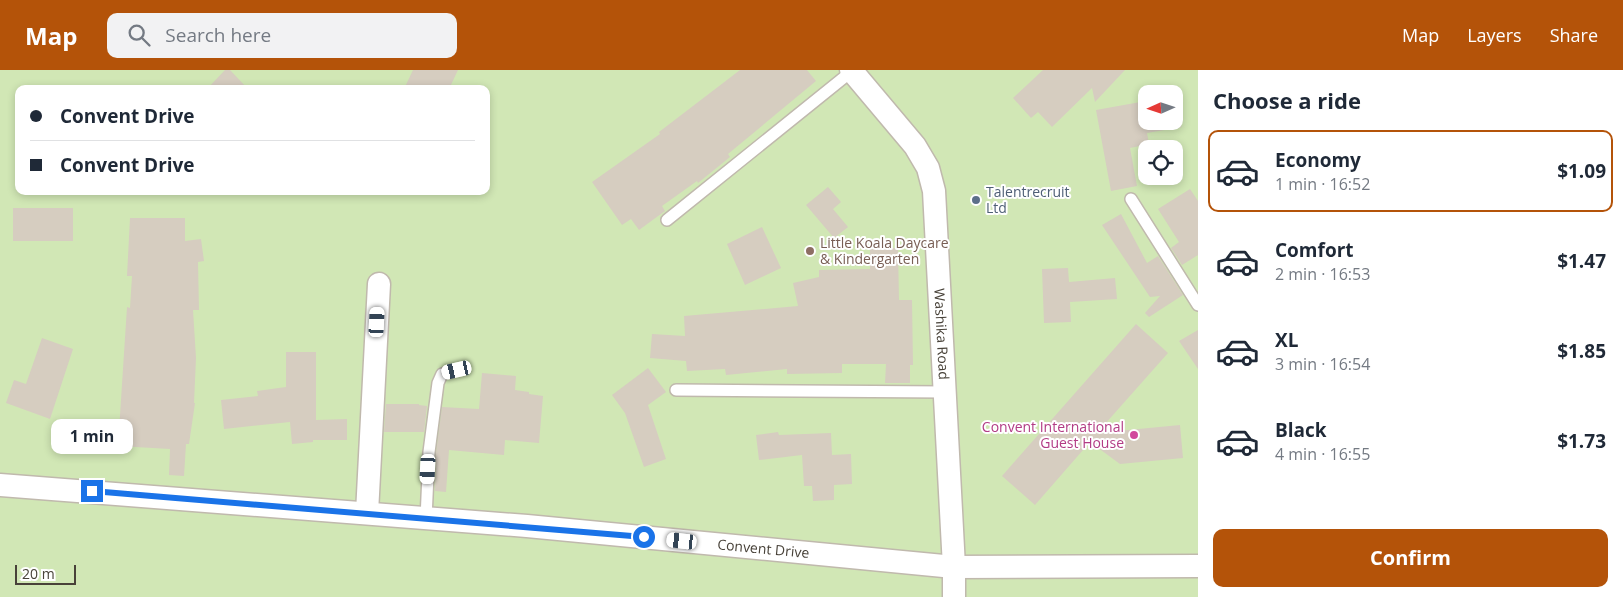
<!DOCTYPE html>
<html lang="en">
<head>
<meta charset="utf-8">
<style>
  :root { --surface:#fff; --page:#f2f2f3; --text:#1f2937; --muted:#747a83; --line:#e0e1e3; --accent:#b45309 }
  body { margin:0; font-family:"Open Sans",sans-serif; background:var(--page); color:var(--text); height:100vh; display:flex; flex-direction:column; font-size:19px; white-space:nowrap }
  * { box-sizing:border-box; margin:0 }
  p { font-size:16px; color:var(--muted) }
  .icon { flex:none; width:28px; height:28px; fill:none; stroke:currentColor; stroke-width:2; stroke-linecap:round; stroke-linejoin:round }
  .map { position:relative; flex:1; overflow:hidden }
  .details { display:flex; flex-direction:column; background:var(--surface); width:425px }
  .details>* { flex:none }
  .hud { position:absolute; left:15px; top:15px; width:475px; height:110px; border-radius:10px; box-shadow:0 2px 8px #0003; display:grid; align-content:center; height:110px; padding:0 15px; background:var(--surface) }
  .needle { width:32px; rotate:267deg }
  .tools { position:absolute; left:1138px; top:15px; display:grid; gap:10px }
  .tools a { display:grid; place-items:center; width:45px; height:45px; border-radius:10px; background:var(--surface); box-shadow:0 2px 8px #0003; font-size:25px }
  .scale { position:absolute; left:15px; bottom:12px; width:61px; box-sizing:border-box; padding-left:5px; border:2px solid #484239; border-top:0; font-size:14px; line-height:18px; white-space:nowrap; color:#484239; -webkit-text-stroke:4px #fff; paint-order:stroke }
  .end { position:absolute; width:22px; height:22px; margin:-11px; border:6px solid #1a73e8; background:#fff; box-shadow:0 0 0 2px #fff }
  .from { border-radius:50% }
  .bubble { position:absolute; height:35px; border-radius:10px; background:var(--surface); box-shadow:0 2px 8px #0003; font-size:16px; font-weight:700; line-height:35px; text-align:center }
  .car { position:absolute; width:15px; height:30px; margin:-15px -8px; border-radius:6px; box-shadow:0 0 4px 1px #0007; background:linear-gradient(#fff 24%,#345 0 40%,#fff 0 76%,#345 0 86%,#fff 0) }
  .hud b { display:flex; align-items:center; gap:18px; height:48px; font-size:19px }
  .hud b+b { border-top:1px solid var(--line) }
  .hud i { width:12px; height:12px; background:var(--text) }
  ul { padding:0; list-style:none }
  li { display:flex; align-items:center; gap:15px; height:82px; margin:0 10px 8px; padding:0 5px; border:2px solid transparent; border-radius:10px }
  li div { flex:1 }
  li b { display:block; font-size:19px }
  li em { font-style:normal; font-weight:700 }
  li.active { border-color:var(--accent) }
  li>.icon { width:45px; height:45px; stroke-width:1.5 }
  h2 { padding:0 15px; font-size:22px; line-height:60px }
  .button { display:flex; gap:10px; margin-top:auto; padding:10px 15px }
  .button a { flex:1; height:58px; border-radius:10px; background:var(--accent); color:#fff; font-size:20px; font-weight:700; line-height:58px; text-align:center }
  header { display:flex; align-items:center; gap:30px; box-sizing:border-box; height:70px; padding:0 25px; background:var(--accent); color:#fff }
  header strong { font-size:24px }
  nav { display:flex; gap:28px; margin-inline-start:auto; font-size:18px }
  .search { width:350px; height:45px; background:var(--page); display:flex; align-items:center; gap:12px; box-sizing:border-box; padding:0 18px; border-radius:10px; color:var(--muted); font-size:19px }
  main { display:flex; flex:1; min-height:0 }
  .map>svg:first-child { display:block }
  .green { fill:#d1e7b5; fill-rule:evenodd }
  .building { fill:#d6cdc0 }
  .lines { fill:none; stroke-linecap:round; stroke-linejoin:round }
  .lane-casing { stroke:#c0b9ad; stroke-width:14 }
  .street-casing { stroke:#c0b9ad; stroke-width:25 }
  .lane { stroke:#fff; stroke-width:11 }
  .street { stroke:#fff; stroke-width:22 }
  .route { stroke:#1a73e8; stroke-width:6 }
  .service-dot { fill:#5c6f8a; stroke:#fff; stroke-width:2 }
  .education-dot { fill:#8d6e63; stroke:#fff; stroke-width:2 }
  .hotel-dot { fill:#d1479c; stroke:#fff; stroke-width:2 }
  .labels { text-anchor:middle; stroke-width:4; stroke-linejoin:round; paint-order:stroke }
  .service-label { font-size:14px; fill:#4e5e75; stroke:#fff; text-anchor:start }
  .education-label { font-size:14px; fill:#785e54; stroke:#fff; text-anchor:start }
  .street-label { font-size:14px; fill:#484239; stroke:#fff }
  .hotel-label { font-size:14px; fill:#b23c85; stroke:#fff; text-anchor:end }
</style>
</head>
<body>
<header>
<strong>Map</strong>
<div class="search"><svg class="icon" aria-label="search" viewBox="0 0 24 24"><circle cx="10" cy="10" r="6"/><path d="M15 15l6 6"/></svg>Search here</div>
<nav><a>Map</a><a>Layers</a><a>Share</a></nav>
</header>
<main>
<div class="map">
<svg width="1198" height="527" viewBox="0 0 1198 527">
  <rect width="100%" height="100%" fill="#f5f1eb"/>
  <path class="green" d="M0,0H1198V527H0ZM19,19H486V121H19ZM1146,24H1174V51H1146ZM1146,79H1174V106H1146Z"/>
  <g class="building">
    <path d="M225,0H230L248,19H207Z"/>
    <path d="M413,0H458L449,19H404Z"/>
    <path d="M740,0H807L816,11L728,84L730,87L698,113L697,111L662,136L665,141L639,160L631,149L622,155L592,112L660,64L659,62Z"/>
    <path d="M1043,0H1125L1095,32L1092,18L1052,57L1038,42L1031,48L1013,28Z"/>
    <path d="M1146,31V51H1174V49L1182,57L1147,63L1149,74L1130,78L1137,116L1111,121L1096,40Z"/>
    <path d="M828,117L841,132L833,139L848,157L834,168L806,135Z"/>
    <path d="M1190,119L1198,131V185L1182,195L1171,178L1179,172L1158,139Z"/>
    <rect x="13" y="138" width="60" height="33"/>
    <path d="M1121,144L1147,193L1158,186L1183,225L1149,247L1145,243L1160,226L1150,227L1102,155Z"/>
    <path d="M130,148H185V171L201,169L204,191L198,192L199,240H193L196,288L194,333H195L189,374H186L184,406L169,405L170,379L118,376L127,237L130,238L132,206H127Z"/>
    <path d="M762,157L781,198L745,215L727,174Z"/>
    <path d="M870,178H898L899,230H912L913,295H910V313H885L886,294H842V303L787,304V299L726,305L725,299L687,301L686,291L650,288L652,264L685,266L684,246L798,236L793,213L819,207V200L870,199Z"/>
    <path d="M1068,198L1069,212L1115,208L1117,229L1070,232L1071,252L1044,253L1042,199Z"/>
    <path d="M1136,254L1168,283L1097,363L1180,355L1183,388L1120,394L1090,372L1035,435L1002,406Z"/>
    <path d="M1198,260V299L1179,271Z"/>
    <path d="M42,268L73,279L50,349L6,333L14,310L26,314Z"/>
    <path d="M286,282H316V350L347,349V370H313V372L292,374L290,352L224,359L221,330L258,326L257,321L286,317Z"/>
    <path d="M648,298L666,322L648,335L666,389L644,397L625,343L612,325Z"/>
    <path d="M482,303L516,306L515,320L529,322V324L543,326L539,373L505,370L504,385L449,380L446,422L435,421L436,383L442,337L479,339Z"/>
    <path d="M386,334H419V335L427,336L424,362H384Z"/>
    <path d="M778,362L779,365L831,363L832,385L851,384L852,414L834,415V430L813,431L812,416H804L802,385L759,390L756,365Z"/>
  </g>
  <g class="lines">
    <g class="lane-casing">
      <g id="lane">
        <path d="M1131,129L1198,235"/>
        <path d="M667,150L852,1"/>
        <path d="M676,320L945,322"/>
        <path d="M426,449L429,382L438,313L442,304L457,300"/>
      </g>
    </g>
    <g class="street-casing">
      <g id="street">
        <path id="s1" d="M851,0L915,76L928,98L934,121L954,497V527"/>
        <path id="s2" d="M0,415L527,456L954,497L1198,496"/>
        <path d="M367,443L379,214"/>
      </g>
    </g>
    <use href="#lane" class="lane"/>
    <use href="#street" class="street"/>
  </g>
  <g class="lines">
    <path class="route" d="M92,421L644,467"/>
  </g>
  <circle class="service-dot" cx="976" cy="130" r="5"/>
  <circle class="education-dot" cx="810" cy="181" r="5"/>
  <circle class="hotel-dot" cx="1134" cy="365" r="5"/>
  <g class="labels">
    <g class="service-label">
      <text x="986" y="127">Talentrecruit<tspan x="986" dy="16">Ltd</tspan></text>
    </g>
    <g class="education-label">
      <text x="820" y="178">Little Koala Daycare<tspan x="820" dy="16">&amp; Kindergarten</tspan></text>
    </g>
    <g class="street-label">
      <text dy="5" stroke="none"><textPath href="#s1" startOffset="292">Washika Road</textPath></text>
      <text dy="5" stroke="none"><textPath href="#s2" startOffset="766">Convent Drive</textPath></text>
    </g>
    <g class="hotel-label">
      <text x="1124" y="362">Convent International<tspan x="1124" dy="16">Guest House</tspan></text>
    </g>
  </g>
</svg>
<div class="tools">
<a><svg class="needle" viewBox="-14 -14 28 28"><path d="M0-13l5 13h-10z" fill="#e53935"/><path d="M0 13l5-13h-10z" fill="#747a83"/></svg></a>
<a><svg class="icon" aria-label="locate" viewBox="0 0 24 24"><circle cx="12" cy="12" r="6"/><path d="M12 2v4M12 18v4M2 12h4M18 12h4"/></svg></a>
</div>
<div class="scale">20 m</div>
<i class="end from" style="left:644px;top:467px"></i>
<i class="end" style="left:92px;top:421px"></i>
<div class="bubble" style="left:51px;top:349px;width:82px">1 min</div>
<i class="car" style="left:377px;top:252px;rotate:3deg"></i>
<i class="car" style="left:457px;top:300px;rotate:257deg"></i>
<i class="car" style="left:428px;top:399px;rotate:183deg"></i>
<i class="car" style="left:682px;top:471px;rotate:276deg"></i>
<div class="hud">
<b><i class="from"></i>Convent Drive</b>
<b><i></i>Convent Drive</b>
</div>
</div>
<section class="details">
<h2>Choose a ride</h2>
<ul>
<li class="active"><svg class="icon" aria-label="car" viewBox="0 0 24 24"><path d="M5 17H2v-5l4-1 3-4h7l3 4 3 1v5h-3M9 17h6M6 11h13"/><circle cx="7" cy="17" r="2"/><circle cx="17" cy="17" r="2"/></svg><div><b>Economy</b><p>1 min · 16:52</p></div><em>$1.09</em></li>
<li><svg class="icon" aria-label="car" viewBox="0 0 24 24"><path d="M5 17H2v-5l4-1 3-4h7l3 4 3 1v5h-3M9 17h6M6 11h13"/><circle cx="7" cy="17" r="2"/><circle cx="17" cy="17" r="2"/></svg><div><b>Comfort</b><p>2 min · 16:53</p></div><em>$1.47</em></li>
<li><svg class="icon" aria-label="car" viewBox="0 0 24 24"><path d="M5 17H2v-5l4-1 3-4h7l3 4 3 1v5h-3M9 17h6M6 11h13"/><circle cx="7" cy="17" r="2"/><circle cx="17" cy="17" r="2"/></svg><div><b>XL</b><p>3 min · 16:54</p></div><em>$1.85</em></li>
<li><svg class="icon" aria-label="car" viewBox="0 0 24 24"><path d="M5 17H2v-5l4-1 3-4h7l3 4 3 1v5h-3M9 17h6M6 11h13"/><circle cx="7" cy="17" r="2"/><circle cx="17" cy="17" r="2"/></svg><div><b>Black</b><p>4 min · 16:55</p></div><em>$1.73</em></li>
</ul>
<div class="button"><a>Confirm</a></div>
</section>
</main>
</body>
</html>
